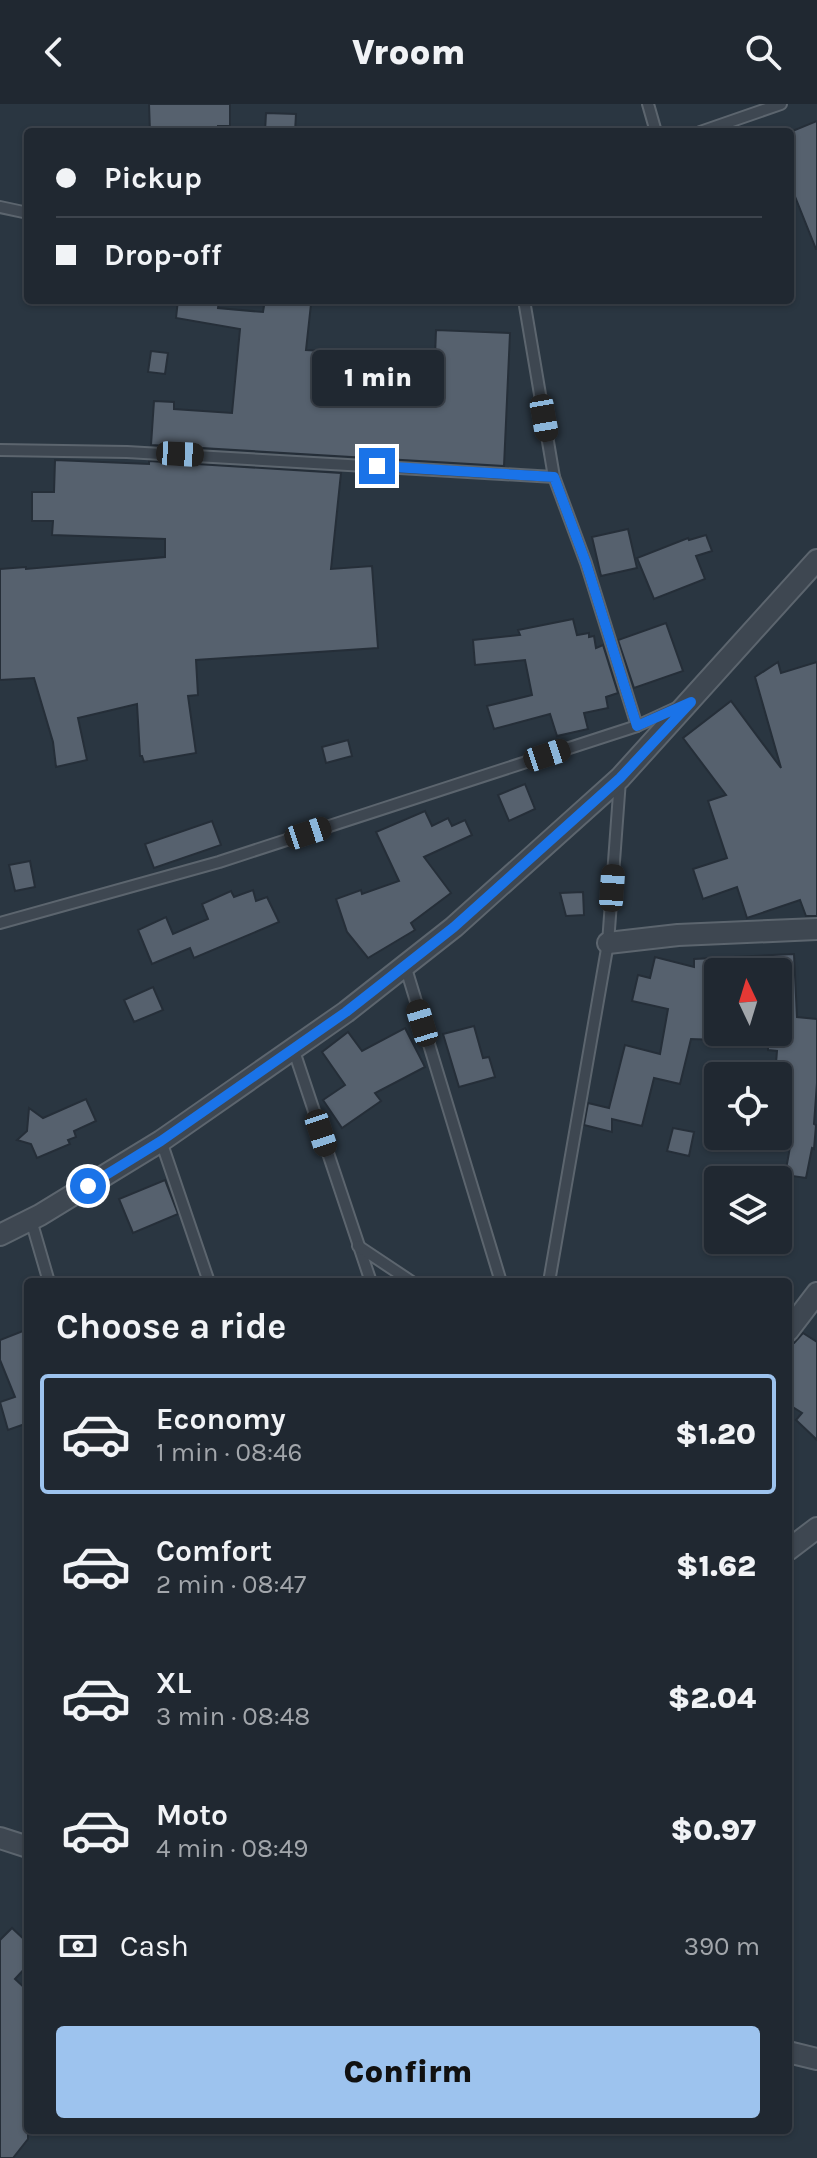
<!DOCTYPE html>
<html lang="en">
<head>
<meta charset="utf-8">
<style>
  :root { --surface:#202831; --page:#283039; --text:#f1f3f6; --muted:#a2a6ab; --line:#3d444d; --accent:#9dc3ee }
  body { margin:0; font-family:Karla,sans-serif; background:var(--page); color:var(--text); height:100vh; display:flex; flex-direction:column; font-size:30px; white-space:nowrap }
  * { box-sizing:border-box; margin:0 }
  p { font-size:26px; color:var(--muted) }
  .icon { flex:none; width:44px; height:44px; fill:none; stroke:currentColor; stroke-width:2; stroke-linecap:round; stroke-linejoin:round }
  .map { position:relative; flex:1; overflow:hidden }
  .sheet { position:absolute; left:24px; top:1174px; width:768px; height:856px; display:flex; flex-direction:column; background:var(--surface); border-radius:8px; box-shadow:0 2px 6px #0004,0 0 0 2px var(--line) }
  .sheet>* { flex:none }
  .top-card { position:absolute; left:24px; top:24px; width:770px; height:176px; border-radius:8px; box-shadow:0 2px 6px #0004,0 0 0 2px var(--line); display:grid; align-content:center; height:176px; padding:0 32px; background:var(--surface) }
  .needle { width:52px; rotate:356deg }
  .controls { position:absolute; left:704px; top:854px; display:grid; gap:16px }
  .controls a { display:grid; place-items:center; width:88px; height:88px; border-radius:8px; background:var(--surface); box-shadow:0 2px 6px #0004,0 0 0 2px var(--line); font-size:40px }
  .end { position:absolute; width:36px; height:36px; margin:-18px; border:10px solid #1a73e8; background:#fff; box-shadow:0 0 0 4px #fff }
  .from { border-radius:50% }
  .bubble { position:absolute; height:56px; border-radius:8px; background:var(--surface); box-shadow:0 2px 6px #0004,0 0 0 2px var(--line); font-size:26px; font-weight:800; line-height:56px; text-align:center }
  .car { position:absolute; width:24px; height:48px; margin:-24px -12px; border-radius:10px; box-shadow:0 0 6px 2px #0007; background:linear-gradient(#222 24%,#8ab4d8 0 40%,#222 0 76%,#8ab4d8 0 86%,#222 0) }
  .top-card b { display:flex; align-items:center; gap:28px; height:76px; font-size:30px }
  .top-card b+b { border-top:2px solid var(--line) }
  .top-card i { width:20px; height:20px; background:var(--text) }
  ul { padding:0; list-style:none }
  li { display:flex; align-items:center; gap:24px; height:120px; margin:0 16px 12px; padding:0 16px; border:4px solid transparent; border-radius:8px }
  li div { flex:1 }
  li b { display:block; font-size:30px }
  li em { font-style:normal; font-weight:800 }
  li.current { border-color:var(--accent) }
  li>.icon { width:72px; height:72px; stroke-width:1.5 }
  h2 { padding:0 32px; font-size:36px; line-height:96px }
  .pay { display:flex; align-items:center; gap:20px; height:88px; padding:0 32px; font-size:30px }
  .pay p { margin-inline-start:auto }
  .cta { display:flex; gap:16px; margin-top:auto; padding:16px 32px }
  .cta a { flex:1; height:92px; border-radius:8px; background:var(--accent); color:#111; font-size:32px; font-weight:800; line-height:92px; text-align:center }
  header { display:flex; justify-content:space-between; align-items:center; height:104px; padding:0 32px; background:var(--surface); font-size:36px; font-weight:800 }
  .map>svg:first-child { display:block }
  .building { fill:#56616e; stroke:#252e38; stroke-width:2 }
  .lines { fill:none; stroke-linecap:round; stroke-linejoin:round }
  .lane-casing { stroke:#5c656e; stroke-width:14 }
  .street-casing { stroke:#5c656e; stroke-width:24 }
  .lane { stroke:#3e4751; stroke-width:10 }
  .street { stroke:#3e4751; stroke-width:20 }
  .route { stroke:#1a73e8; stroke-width:10 }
</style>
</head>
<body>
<header><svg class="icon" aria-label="back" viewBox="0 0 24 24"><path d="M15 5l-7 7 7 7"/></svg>Vroom<svg class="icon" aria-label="search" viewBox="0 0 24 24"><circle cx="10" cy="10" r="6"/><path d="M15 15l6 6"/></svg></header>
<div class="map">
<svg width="817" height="2054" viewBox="0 0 817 2054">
  <rect width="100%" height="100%" fill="#2a3641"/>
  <g class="building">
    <path d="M149,0H230V22H218V28H150Z"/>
    <path d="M266,9L296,10L295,28H265Z"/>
    <path d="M817,17V145H816L790,80V28Z"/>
    <path d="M178,196H219L218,204L263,208L265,196L311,200L306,246L435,253L436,226L510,229L504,362L151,341L154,297L174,298V305L232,309L240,225L176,214Z"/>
    <path d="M151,247L168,249L165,270L148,268Z"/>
    <path d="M55,356L149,360V357L341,369L331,465L372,462L378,544L196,556L198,591L188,592L196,649L144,658L142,652H140L137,600L78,614L87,656L56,663L53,638L34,574L0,576V465L26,463V465L165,453V435L52,431L53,417H32V388H54Z"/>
    <path d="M628,425L637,464L601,472L592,433Z"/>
    <path d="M706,431L712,447L696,452L705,475L654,495L637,454L688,434L689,436Z"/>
    <path d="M573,515L577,531L589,529V533L594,532L596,544L603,541L618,589L606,593L608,604L584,609L588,625L557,632L550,610L494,625L487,602L532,591L525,556L475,561L473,536L520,531L518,526Z"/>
    <path d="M666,519L683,567L634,584L618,536Z"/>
    <path d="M778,558L781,569L817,558V812H806L800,796L747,814L737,783L703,795L693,765L727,754L708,697L726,691L683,634L731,597L781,664L755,573Z"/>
    <path d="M348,636L352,652L326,659L322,643Z"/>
    <path d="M525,680L535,705L509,717L498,691Z"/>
    <path d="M425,707L432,722L448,714L452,722L465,716L472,731L424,753L451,789L411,819L415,826L368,854L347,828L336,795L361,786L362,790L399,777L376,728Z"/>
    <path d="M212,717L221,741L154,764L145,740Z"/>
    <path d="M30,757L35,783L15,787L9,761Z"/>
    <path d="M253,786L256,797L267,793L279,818L194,854L190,844L152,860L138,826L166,813L173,830L208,815L202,800L231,787L234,793Z"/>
    <path d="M583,788L584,811L566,812L560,789Z"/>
    <path d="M794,850L797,913L817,915V979L814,1020L816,1021L814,1045L812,1044L806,1074L785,1071L790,1043L785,1042L786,1029L778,1028V972H775L777,947L768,946V928H778V868H718V936L691,935L680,980L654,974L642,1022L612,1015V1028L584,1021L588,999L609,1004L625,941L660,950L668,905L632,897L638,871L650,874L655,853L694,863V855Z"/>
    <path d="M153,883L163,906L134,918L124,896Z"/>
    <path d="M474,922L483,954L489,953L495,973L459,983L443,930Z"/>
    <path d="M405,924L425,963L375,989L381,997L342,1024L323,996L345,981L322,948L348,928L362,947Z"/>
    <path d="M86,995L96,1017L74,1027L76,1033L68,1036L70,1040L37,1054L31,1040L17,1036L27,1027L29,1004L43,1014Z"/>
    <path d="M673,1024L694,1028L689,1052L667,1047Z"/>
    <path d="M165,1076L178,1110L133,1129L119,1095Z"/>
    <path d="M28,1225V1324L25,1320L8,1326L0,1298L15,1293L0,1256V1236Z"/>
    <path d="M803,1229L817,1238V1336L796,1316L802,1309L788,1300V1240L794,1239Z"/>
    <path d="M12,1824L28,1839V1861L15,1875L28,1887V2035L13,2054H0V1836Z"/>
  </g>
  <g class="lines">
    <g class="lane-casing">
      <g id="lane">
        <path d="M648,0L656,28"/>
        <path d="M700,28L781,0"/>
        <path d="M0,103L28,109"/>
        <path d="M524,196L554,373L586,459L637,622"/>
        <path d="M0,346L127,348L554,373"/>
        <path d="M0,819L219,758L637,622L676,604"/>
        <path d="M405,861L501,1178"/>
        <path d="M293,944L371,1178"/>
        <path d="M161,1037L209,1178"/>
        <path d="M31,1116L49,1178"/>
        <path d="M358,1142L412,1178"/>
        <path d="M549,1178L608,839L620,676"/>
      </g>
    </g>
    <g class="street-casing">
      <g id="street">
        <path d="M608,839L678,831L817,825"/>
        <path d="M0,1131L40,1111L161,1037L346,908L454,823L620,674L817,456"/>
        <path d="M788,1227L817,1189"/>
        <path d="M788,1446L817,1424"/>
        <path d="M0,1734L28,1743"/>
        <path d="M788,1948L817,1955"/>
      </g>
    </g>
    <use href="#lane" class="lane"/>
    <use href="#street" class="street"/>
  </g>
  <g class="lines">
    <path class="route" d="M88,1082L161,1037L346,908L454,823L620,674L691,598L637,622L586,459L554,373L377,362"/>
  </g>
</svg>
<div class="controls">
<a><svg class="needle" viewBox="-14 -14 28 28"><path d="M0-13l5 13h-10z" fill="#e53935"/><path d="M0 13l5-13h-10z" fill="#a2a6ab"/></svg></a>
<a><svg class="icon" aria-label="locate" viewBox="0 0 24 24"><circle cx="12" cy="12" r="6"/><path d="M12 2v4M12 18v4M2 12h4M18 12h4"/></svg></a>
<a><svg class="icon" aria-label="layers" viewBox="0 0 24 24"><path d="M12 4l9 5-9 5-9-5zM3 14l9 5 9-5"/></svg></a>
</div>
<i class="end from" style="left:88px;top:1082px"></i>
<i class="end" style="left:377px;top:362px"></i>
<div class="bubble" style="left:312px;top:246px;width:132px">1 min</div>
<i class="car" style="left:544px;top:314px;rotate:170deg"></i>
<i class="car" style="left:180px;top:350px;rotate:93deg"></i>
<i class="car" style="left:547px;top:651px;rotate:72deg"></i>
<i class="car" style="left:308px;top:729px;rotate:72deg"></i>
<i class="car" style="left:612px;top:784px;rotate:4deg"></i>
<i class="car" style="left:422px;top:919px;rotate:343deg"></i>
<i class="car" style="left:321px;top:1029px;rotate:162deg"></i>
<div class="top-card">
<b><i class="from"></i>Pickup</b>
<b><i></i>Drop-off</b>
</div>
<section class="sheet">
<h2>Choose a ride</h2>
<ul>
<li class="current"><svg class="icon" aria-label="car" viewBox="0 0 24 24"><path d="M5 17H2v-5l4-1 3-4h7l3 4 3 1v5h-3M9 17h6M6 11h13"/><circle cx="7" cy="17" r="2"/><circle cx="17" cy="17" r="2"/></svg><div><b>Economy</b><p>1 min · 08:46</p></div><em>$1.20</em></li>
<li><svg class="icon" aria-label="car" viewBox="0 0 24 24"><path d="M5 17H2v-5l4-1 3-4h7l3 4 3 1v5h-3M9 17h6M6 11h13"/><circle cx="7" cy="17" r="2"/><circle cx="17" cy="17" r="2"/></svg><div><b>Comfort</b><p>2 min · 08:47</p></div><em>$1.62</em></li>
<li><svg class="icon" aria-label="car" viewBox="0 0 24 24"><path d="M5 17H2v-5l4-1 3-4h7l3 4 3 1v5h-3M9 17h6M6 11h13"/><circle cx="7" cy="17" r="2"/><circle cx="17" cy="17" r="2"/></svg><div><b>XL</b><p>3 min · 08:48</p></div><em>$2.04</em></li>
<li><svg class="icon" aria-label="car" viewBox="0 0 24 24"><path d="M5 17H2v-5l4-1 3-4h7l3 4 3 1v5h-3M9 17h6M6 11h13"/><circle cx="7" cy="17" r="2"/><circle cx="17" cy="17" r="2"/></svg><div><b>Moto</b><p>4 min · 08:49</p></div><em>$0.97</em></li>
</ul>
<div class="pay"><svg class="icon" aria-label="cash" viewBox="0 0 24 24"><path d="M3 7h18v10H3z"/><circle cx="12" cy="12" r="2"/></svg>Cash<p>390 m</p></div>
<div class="cta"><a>Confirm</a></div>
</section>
</div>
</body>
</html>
